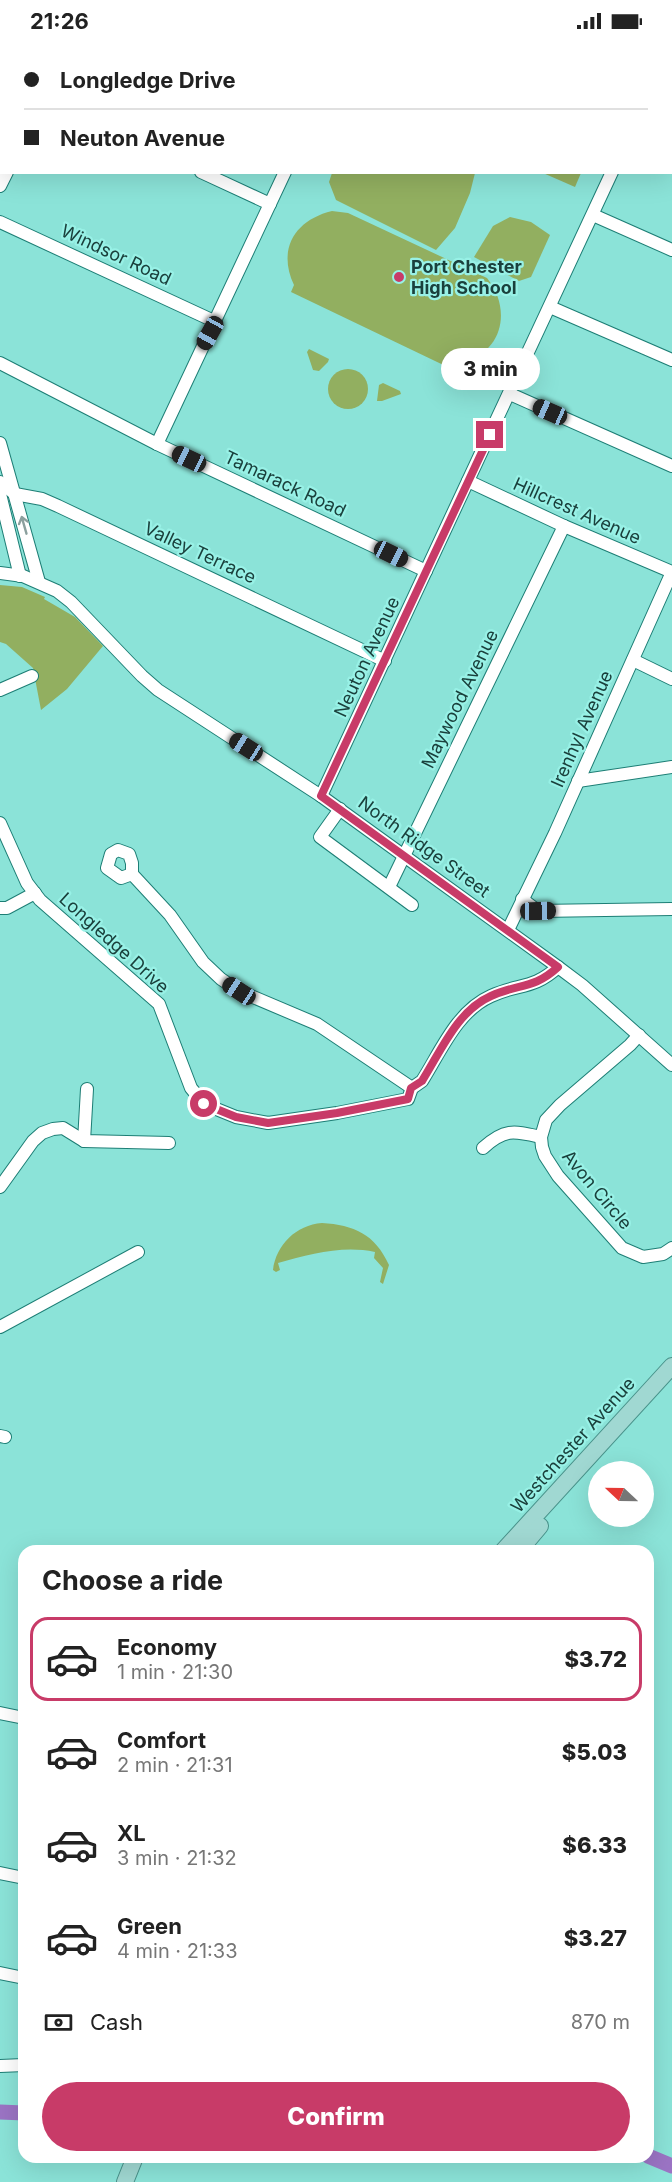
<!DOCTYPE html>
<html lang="en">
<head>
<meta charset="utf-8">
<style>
  :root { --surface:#fff; --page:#f2f2f2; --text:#222; --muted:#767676; --line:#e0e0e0; --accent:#c83b68 }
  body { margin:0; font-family:Inter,sans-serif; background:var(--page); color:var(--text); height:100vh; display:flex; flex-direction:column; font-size:22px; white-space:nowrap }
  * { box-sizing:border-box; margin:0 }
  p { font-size:20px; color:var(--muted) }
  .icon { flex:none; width:33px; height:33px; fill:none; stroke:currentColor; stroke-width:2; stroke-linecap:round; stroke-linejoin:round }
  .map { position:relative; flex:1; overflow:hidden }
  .sheet { position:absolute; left:18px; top:1503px; width:636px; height:618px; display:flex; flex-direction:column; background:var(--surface); border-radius:18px; box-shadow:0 6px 24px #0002 }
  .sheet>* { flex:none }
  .hud { position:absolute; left:0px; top:0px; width:672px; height:132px; box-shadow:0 6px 24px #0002; display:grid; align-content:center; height:132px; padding:0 24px; background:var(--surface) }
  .needle { width:39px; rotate:292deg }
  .buttons { position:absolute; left:588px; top:1419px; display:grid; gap:12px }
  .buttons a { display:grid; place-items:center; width:66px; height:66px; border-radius:50%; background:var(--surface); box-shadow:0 6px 24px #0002; font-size:30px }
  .end { position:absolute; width:27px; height:27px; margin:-14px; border:8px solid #c83b68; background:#fff; box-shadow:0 0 0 3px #fff }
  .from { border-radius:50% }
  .bubble { position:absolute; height:42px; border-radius:21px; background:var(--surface); box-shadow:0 6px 24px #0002; font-size:20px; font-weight:800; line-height:42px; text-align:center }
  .car { position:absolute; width:18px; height:36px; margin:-18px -9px; border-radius:8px; box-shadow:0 0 4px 2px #0007; background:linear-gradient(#222 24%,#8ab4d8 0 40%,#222 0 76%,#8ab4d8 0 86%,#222 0) }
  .hud b { display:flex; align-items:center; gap:21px; height:57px; font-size:22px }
  .hud b+b { border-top:2px solid var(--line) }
  .hud i { width:15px; height:15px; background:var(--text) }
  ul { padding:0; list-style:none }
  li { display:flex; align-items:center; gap:18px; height:84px; margin:0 12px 9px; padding:0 12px; border:3px solid transparent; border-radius:18px }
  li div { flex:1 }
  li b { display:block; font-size:22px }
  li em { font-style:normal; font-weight:800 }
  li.selected { border-color:var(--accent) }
  li>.icon { width:54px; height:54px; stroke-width:1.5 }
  h2 { padding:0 24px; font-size:27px; line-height:72px }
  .pay { display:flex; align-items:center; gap:15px; height:66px; padding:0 24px; font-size:22px }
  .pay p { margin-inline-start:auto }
  .primary-button { display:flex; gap:12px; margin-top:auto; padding:12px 24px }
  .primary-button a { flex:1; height:69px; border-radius:36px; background:var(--accent); color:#fff; font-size:24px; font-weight:800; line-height:69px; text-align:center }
  .status { display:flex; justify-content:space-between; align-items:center; height:42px; padding:0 30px; background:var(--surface); direction:ltr }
  .status svg { height:16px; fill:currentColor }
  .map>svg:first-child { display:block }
  .green { fill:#92af60 }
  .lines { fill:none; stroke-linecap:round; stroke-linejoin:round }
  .river { stroke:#9b74c4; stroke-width:15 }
  .minor-casing { stroke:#1d7e75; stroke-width:14 }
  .major-casing { stroke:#48928a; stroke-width:18 }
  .minor { stroke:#fff; stroke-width:12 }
  .major { stroke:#a0d8d2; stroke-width:16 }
  .oneway { stroke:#8ca09e }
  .route { stroke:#c83b68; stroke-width:8 }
  .poi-dot { fill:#c83b68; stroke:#98f1e6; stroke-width:2 }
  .labels { text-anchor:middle; stroke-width:4.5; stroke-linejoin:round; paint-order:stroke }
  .street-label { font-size:18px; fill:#1a403c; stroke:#98f1e6 }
  .poi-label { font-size:18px; font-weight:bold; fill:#1a403c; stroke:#98f1e6; text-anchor:start }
</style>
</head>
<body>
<div class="status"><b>21:26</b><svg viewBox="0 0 49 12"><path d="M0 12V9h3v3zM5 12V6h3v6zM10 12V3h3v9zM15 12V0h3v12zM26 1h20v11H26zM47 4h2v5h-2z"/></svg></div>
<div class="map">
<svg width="672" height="2140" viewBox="0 0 672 2140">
  <rect width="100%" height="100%" fill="#8be3d8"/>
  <g class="green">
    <path d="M332,131V130L475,131L470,151L455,186L436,208L336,158L329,140Z"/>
    <path d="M543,131H581L575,145Z"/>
    <path d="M332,169L348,171L487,236C512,267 503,310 463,320L458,330L291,250L294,243C277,207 295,178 332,169Z"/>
    <path d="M510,175L531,180L550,193L531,235L519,239L474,215L493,184Z"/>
    <path d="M309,307L329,317L328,320L319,329L313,328L307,310Z"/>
    <circle cx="348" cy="347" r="20"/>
    <path d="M383,341L400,349L401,352L382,359H377L379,343Z"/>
    <path d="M0,543L22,545L45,555L44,557L75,575L103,604L67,647L41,668L33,626L6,602L0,600Z"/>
    <path d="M322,1181C354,1183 375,1192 389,1223L383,1242L380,1240L383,1226L374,1216L375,1210C343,1203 310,1212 278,1221L280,1228L276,1230L273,1228C276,1203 296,1183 322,1181Z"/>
  </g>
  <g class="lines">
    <g class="river">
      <path d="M0,2070L24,2071"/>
      <path d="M648,2114L672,2124"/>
    </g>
    <g class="minor-casing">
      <g id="minor">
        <path d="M311,0L317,2"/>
        <path d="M562,0V2"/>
        <path d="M68,2V0"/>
        <path d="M345,2L346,0"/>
        <path d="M0,37L2,38"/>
        <path d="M670,70H672"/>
        <path d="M670,85H672"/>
        <path d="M201,130L270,162"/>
        <path d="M0,144L7,130"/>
        <path d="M593,173L672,208"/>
        <path d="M0,180L216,280"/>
        <path d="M550,265L672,318"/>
        <path d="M0,321L157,402L426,529"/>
        <path d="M510,352L672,424"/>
        <path d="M0,401L39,540"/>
        <path d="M157,402L285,130"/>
        <path d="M468,439L564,484L672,530"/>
        <path d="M0,440L15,452L42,457L58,464L385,619"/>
        <path d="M0,452L20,534"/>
        <path d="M0,531L23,534L57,549L71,560L142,634L158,648L321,754L558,925L582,943L672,1023"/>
        <path d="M633,618L672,637"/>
        <path d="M0,648L32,634"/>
        <path d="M578,739L672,725"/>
        <path d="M321,754L612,130"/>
        <path d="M340,767L320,795L412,863"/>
        <path d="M0,781L27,841L40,858L159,962L191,1046L204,1062L236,1075L268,1081L337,1071L408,1057L412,1046L422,1039C441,1009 457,969 491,954C519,941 533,948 558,925"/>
        <path d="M132,832L121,836L107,826L111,812L118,808L129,812L132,821V832L170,873L203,920L221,937L239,949L317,982L412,1046"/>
        <path d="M389,845L564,484"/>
        <path d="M522,857L538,869L672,867"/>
        <path d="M0,866H7L35,851"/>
        <path d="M508,888L555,791L672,530"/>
        <path d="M639,993L630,1003L560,1063L546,1078L541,1095L542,1105L545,1114L558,1134L622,1206L643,1215L663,1212L672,1206"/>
        <path d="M84,1099L87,1047"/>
        <path d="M483,1106C505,1086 514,1089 541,1095"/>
        <path d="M0,1145L33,1099L42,1091L53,1087L63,1086L84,1099L169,1101"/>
        <path d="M0,1285L138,1210"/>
        <path d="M0,1394L5,1395"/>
        <path d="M0,1671L24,1676"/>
        <path d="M0,1831L24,1836"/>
        <path d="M0,1931L24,1936"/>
        <path d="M0,2024L24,2023"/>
      </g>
    </g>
    <g class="major-casing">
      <g id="major">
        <path d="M503,1509L672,1324"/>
        <path d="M519,1509L540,1484"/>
        <path d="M125,2140L135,2115"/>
      </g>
    </g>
    <use href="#minor" class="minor"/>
    <use href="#major" class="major"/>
  </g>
  <defs><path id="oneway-shaft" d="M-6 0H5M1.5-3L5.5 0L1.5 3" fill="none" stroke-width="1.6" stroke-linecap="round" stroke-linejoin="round" transform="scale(1.5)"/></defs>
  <use class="oneway" href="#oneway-shaft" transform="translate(24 483) rotate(-106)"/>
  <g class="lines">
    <path class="route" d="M204,1062L236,1075L268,1081L337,1071L408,1057L411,1046L422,1039C441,1009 457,969 491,954C519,941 533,948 558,925L321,754L490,393"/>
  </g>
  <circle class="poi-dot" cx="399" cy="235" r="6"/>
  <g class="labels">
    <g class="street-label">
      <text transform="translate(116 213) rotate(25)" y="6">Windsor Road</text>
      <text transform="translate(285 442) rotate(25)" y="6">Tamarack Road</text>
      <text transform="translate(577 469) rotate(24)" y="6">Hillcrest Avenue</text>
      <text transform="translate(200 511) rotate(25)" y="6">Valley Terrace</text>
      <text transform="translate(367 615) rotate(-65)" y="6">Neuton Avenue</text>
      <text transform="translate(460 657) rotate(-64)" y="6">Maywood Avenue</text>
      <text transform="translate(582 687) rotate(-66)" y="6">Irenhyl Avenue</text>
      <text transform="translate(424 805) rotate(36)" y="6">North Ridge Street</text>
      <text transform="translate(114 901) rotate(42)" y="6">Longledge Drive</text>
      <text transform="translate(597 1148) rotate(50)" y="6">Avon Circle</text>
      <text transform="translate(573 1403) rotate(-48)" y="6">Westchester Avenue</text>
    </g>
    <g class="poi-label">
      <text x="411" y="231">Port Chester<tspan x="411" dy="21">High School</tspan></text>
    </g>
  </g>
</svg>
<div class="buttons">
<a><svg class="needle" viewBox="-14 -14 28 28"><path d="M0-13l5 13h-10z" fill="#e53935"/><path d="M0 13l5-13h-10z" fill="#767676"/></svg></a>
</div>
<i class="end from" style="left:204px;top:1062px"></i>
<i class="end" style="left:490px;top:393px"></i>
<div class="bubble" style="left:441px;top:306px;width:99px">3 min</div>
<i class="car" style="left:210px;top:291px;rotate:209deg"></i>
<i class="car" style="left:550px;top:370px;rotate:294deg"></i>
<i class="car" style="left:189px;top:417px;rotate:295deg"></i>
<i class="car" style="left:391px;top:512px;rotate:116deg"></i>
<i class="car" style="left:246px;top:705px;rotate:302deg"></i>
<i class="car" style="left:538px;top:869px;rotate:89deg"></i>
<i class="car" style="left:239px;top:949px;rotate:303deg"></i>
<div class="hud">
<b><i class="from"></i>Longledge Drive</b>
<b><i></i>Neuton Avenue</b>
</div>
<section class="sheet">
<h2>Choose a ride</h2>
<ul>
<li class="selected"><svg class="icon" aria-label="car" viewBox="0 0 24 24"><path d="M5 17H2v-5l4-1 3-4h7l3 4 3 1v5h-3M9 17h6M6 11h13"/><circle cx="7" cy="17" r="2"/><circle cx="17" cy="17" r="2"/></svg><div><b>Economy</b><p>1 min · 21:30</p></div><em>$3.72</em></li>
<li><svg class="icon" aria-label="car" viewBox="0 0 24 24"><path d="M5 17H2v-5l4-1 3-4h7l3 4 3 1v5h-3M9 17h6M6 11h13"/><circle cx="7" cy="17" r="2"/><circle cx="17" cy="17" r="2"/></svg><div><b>Comfort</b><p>2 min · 21:31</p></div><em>$5.03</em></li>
<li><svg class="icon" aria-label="car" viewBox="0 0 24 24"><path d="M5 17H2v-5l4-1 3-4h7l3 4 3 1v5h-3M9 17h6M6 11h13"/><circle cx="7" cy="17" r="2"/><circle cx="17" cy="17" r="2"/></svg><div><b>XL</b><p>3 min · 21:32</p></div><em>$6.33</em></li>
<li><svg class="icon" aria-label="car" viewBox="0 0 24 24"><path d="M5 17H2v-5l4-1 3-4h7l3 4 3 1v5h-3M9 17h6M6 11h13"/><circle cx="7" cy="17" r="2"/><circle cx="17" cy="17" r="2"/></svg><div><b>Green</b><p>4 min · 21:33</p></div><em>$3.27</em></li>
</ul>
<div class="pay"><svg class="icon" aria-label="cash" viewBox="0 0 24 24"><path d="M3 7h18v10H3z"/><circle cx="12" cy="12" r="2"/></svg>Cash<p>870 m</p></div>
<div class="primary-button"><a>Confirm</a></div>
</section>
</div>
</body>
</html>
